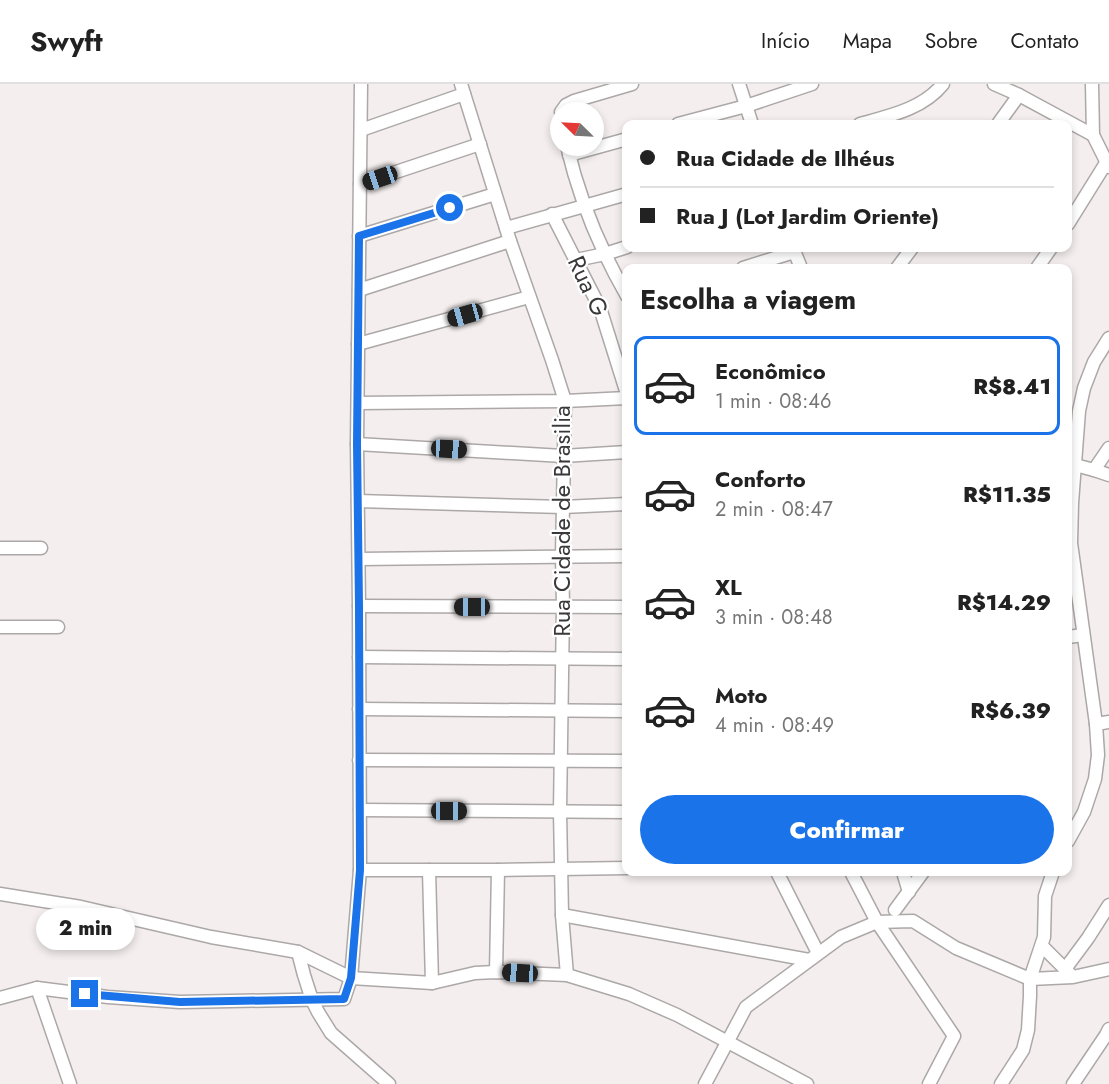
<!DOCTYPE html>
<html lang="pt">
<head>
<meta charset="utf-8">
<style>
  :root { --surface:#fff; --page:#f2f2f2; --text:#222; --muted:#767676; --line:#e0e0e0; --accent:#1a73e8 }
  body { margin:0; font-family:Jost,sans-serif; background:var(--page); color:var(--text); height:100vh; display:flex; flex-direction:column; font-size:22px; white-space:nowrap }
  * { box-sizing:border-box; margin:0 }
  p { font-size:20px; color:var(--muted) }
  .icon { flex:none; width:33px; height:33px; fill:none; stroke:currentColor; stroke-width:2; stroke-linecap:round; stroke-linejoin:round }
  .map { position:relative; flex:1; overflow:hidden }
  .side { position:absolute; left:622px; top:180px; width:450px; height:612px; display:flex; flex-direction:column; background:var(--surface); border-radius:12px; box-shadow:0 3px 9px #0003 }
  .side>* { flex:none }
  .hud { position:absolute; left:622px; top:36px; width:450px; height:132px; border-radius:12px; box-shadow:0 3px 9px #0003; display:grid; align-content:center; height:132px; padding:0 18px; background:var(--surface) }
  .needle { width:39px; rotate:294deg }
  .controls { position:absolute; left:550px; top:18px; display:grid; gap:12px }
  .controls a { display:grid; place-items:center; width:54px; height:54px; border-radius:50%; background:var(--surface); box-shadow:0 3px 9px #0003; font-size:30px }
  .end { position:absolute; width:27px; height:27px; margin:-14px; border:8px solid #1a73e8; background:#fff; box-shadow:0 0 0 3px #fff }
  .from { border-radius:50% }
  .bubble { position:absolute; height:42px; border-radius:21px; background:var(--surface); box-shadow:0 3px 9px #0003; font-size:20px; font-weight:800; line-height:42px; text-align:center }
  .car { position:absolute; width:18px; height:36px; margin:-18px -9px; border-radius:8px; box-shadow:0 0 4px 2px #0007; background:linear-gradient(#222 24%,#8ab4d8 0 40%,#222 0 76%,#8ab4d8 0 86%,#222 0) }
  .hud b { display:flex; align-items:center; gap:21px; height:57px; font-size:22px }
  .hud b+b { border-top:2px solid var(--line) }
  .hud i { width:15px; height:15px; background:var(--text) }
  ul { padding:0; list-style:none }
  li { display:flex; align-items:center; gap:18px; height:99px; margin:0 12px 9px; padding:0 6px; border:3px solid transparent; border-radius:12px }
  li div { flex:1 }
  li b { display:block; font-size:22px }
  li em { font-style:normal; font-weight:800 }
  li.selected { border-color:var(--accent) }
  li>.icon { width:54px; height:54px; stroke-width:1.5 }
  h2 { padding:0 18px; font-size:27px; line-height:72px }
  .button { display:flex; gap:12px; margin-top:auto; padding:12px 18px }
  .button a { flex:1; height:69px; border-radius:36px; background:var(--accent); color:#fff; font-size:24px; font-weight:800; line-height:69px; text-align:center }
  header { display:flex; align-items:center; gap:36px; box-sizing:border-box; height:84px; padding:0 30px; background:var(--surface); border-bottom:2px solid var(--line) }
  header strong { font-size:28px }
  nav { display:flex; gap:33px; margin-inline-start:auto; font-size:21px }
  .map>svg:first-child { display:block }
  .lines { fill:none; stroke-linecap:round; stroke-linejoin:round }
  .minor-casing { stroke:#aca8a7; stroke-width:15 }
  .minor { stroke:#fff; stroke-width:12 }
  .route { stroke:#1a73e8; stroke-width:8 }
  .labels { text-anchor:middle; stroke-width:4.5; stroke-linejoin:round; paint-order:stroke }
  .street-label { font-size:24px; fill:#3a3838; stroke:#fff }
</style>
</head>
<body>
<header>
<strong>Swyft</strong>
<nav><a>Início</a><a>Mapa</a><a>Sobre</a><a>Contato</a></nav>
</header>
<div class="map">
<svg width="1109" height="1000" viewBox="0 0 1109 1000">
  <rect width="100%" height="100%" fill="#f4efee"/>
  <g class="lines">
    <g class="minor-casing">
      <g id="minor">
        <path d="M461,0L510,157L552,276L565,317L562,472L563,523L560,727L562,831L567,891"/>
        <path d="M739,0L752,40"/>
        <path d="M994,0L1019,11L1093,51L1109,83"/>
        <path d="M1092,0L1093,51"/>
        <path d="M561,28L566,21L574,17L632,0"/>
        <path d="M678,40L746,22L812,0"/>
        <path d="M860,40C889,32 923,25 943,0"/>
        <path d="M998,40L1019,11"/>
        <path d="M361,46L464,10"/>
        <path d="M567,62C579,114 600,165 627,212"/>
        <path d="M569,71L627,55"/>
        <path d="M360,100L480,60"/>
        <path d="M552,130L600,224L627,310"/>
        <path d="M1068,140L1106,79"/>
        <path d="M506,144L627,110"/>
        <path d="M359,152L495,110"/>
        <path d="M793,164L801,184"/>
        <path d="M576,176L605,170L627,163"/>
        <path d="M743,184L794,168"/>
        <path d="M897,184L912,164"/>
        <path d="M1037,184L1051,164"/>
        <path d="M359,206L510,157"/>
        <path d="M358,260L529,213"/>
        <path d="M358,319L565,317L627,314"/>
        <path d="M357,360L563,372L627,368"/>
        <path d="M1075,381L1094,386L1109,391"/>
        <path d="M1094,386L1109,364"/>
        <path d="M358,417L563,423L627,420"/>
        <path d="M0,464H41"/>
        <path d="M359,475L627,472"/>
        <path d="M359,522L627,523"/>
        <path d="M0,543H58"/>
        <path d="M1068,553L1083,551"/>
        <path d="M359,573L627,575"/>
        <path d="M359,625L627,627"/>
        <path d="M1096,640L1109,638"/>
        <path d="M359,676L627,677"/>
        <path d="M360,726L627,728"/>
        <path d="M1068,757L1084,728L1095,695L1098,671L1096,640L1071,459L1072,419L1079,327L1084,304L1094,278L1109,254"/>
        <path d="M360,786H498L627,784"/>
        <path d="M429,786L432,899"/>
        <path d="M777,788L817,867"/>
        <path d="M851,788L877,838L954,952L929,1000"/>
        <path d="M903,788L909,808"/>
        <path d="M0,810L81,823L211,853L298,868L351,894L432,899L475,889L496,888L567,891L629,910L677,931L807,1000"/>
        <path d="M895,826L923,788"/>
        <path d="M562,831L809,876"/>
        <path d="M1042,862L1070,890"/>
        <path d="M298,868L304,891L312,916L318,928L331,949L389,1000"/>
        <path d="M1065,885L1088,854L1109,821"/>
        <path d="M496,888L498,786"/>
        <path d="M37,904L70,1000"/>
        <path d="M0,914L37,904L108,913L180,918L344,915L351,894L360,786L359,522L357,360L361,0"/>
        <path d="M705,1000L746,923L841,853L877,838L913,837L956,864L1030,895L1073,893L1109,885"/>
        <path d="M1001,1000L1023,966L1028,946L1030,912V895L1044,853L1045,812L1053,788"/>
        <path d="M1073,1000L1106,951L1109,945"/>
      </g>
    </g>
    <use href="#minor" class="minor"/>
  </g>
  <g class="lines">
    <path class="route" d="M85,910L180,918L344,915L351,894L360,786L359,522L357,360L359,152L450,124"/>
  </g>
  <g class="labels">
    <g class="street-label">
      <text transform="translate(588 202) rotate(65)" y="8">Rua G</text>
      <text transform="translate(562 437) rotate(-90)" y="8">Rua Cidade de Brasilia</text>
    </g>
  </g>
</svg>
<div class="controls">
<a><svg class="needle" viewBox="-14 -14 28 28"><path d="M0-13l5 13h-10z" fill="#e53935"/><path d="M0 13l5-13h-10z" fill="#767676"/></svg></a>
</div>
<i class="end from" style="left:450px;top:124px"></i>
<i class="end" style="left:85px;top:910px"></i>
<div class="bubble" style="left:36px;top:824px;width:99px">2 min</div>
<i class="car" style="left:380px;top:94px;rotate:251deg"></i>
<i class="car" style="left:465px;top:231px;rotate:254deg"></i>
<i class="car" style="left:449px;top:365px;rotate:93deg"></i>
<i class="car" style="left:472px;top:523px;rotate:270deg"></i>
<i class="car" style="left:449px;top:727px;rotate:90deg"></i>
<i class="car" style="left:520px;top:889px;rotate:273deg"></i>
<div class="hud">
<b><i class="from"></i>Rua Cidade de Ilhéus</b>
<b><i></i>Rua J (Lot Jardim Oriente)</b>
</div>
<section class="side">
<h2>Escolha a viagem</h2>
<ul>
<li class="selected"><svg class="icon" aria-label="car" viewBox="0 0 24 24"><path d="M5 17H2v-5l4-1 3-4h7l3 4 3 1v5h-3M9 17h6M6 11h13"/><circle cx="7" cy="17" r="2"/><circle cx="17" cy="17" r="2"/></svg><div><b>Econômico</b><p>1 min · 08:46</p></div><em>R$8.41</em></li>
<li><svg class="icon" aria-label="car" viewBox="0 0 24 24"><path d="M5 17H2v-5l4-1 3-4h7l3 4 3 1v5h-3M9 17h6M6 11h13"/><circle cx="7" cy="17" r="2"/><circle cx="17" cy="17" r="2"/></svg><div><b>Conforto</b><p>2 min · 08:47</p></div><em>R$11.35</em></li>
<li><svg class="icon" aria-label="car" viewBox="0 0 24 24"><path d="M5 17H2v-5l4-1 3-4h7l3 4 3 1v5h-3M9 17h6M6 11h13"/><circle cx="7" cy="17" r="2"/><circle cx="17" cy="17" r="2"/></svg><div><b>XL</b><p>3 min · 08:48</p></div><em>R$14.29</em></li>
<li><svg class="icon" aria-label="car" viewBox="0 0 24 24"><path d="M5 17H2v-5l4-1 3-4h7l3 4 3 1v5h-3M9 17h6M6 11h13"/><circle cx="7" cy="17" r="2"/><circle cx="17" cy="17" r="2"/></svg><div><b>Moto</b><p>4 min · 08:49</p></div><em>R$6.39</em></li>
</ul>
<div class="button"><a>Confirmar</a></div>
</section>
</div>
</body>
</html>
